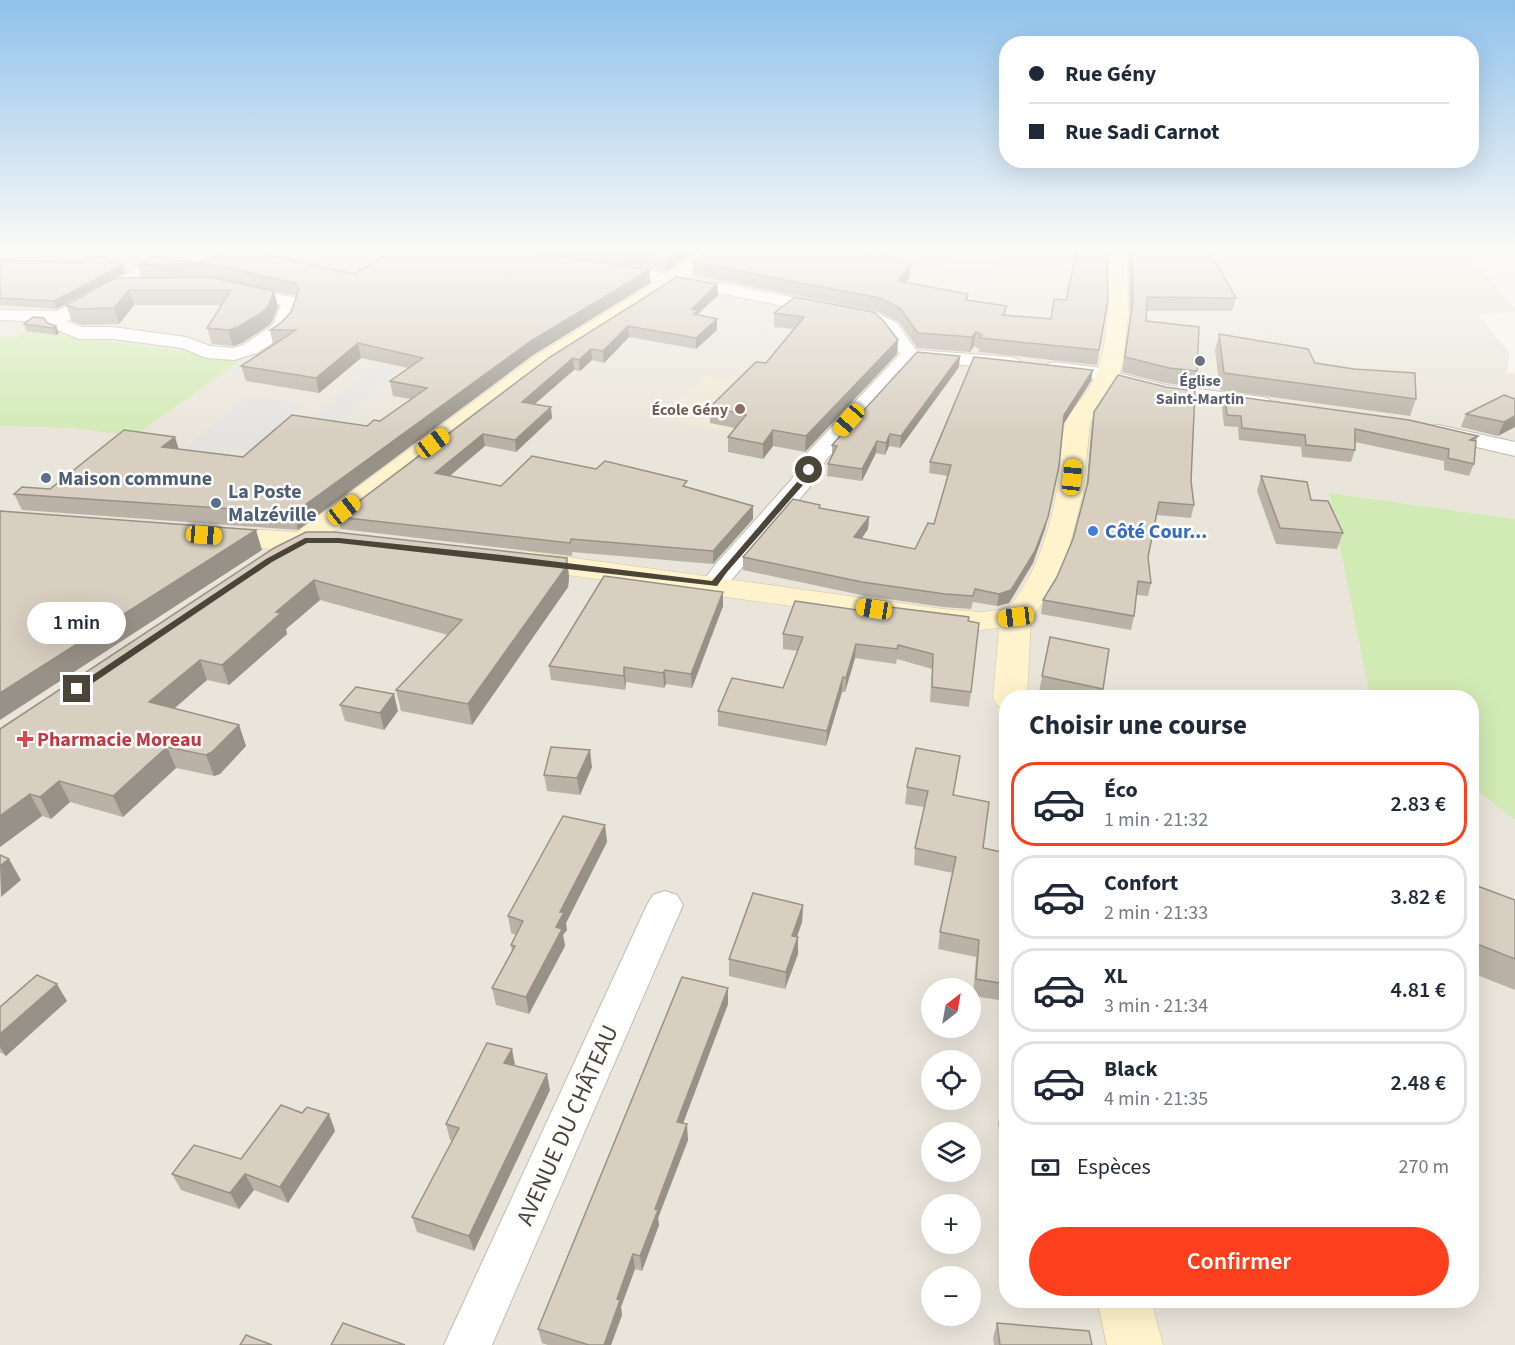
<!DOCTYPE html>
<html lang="fr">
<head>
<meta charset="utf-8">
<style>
  :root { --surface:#fff; --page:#f6f6f7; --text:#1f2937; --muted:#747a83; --line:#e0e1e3; --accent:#fc3f1d }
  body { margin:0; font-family:"Source Sans 3",sans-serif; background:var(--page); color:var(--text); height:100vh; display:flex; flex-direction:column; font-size:22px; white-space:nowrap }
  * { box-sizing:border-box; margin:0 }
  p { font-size:20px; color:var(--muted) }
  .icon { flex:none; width:33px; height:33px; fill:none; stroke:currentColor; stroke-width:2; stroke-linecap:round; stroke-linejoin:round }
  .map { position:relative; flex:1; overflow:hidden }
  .panel { position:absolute; left:999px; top:690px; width:480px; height:618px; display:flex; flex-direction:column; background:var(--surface); border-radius:24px; box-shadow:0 6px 24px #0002 }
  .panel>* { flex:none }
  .top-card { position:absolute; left:999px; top:36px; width:480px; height:132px; border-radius:24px; box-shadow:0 6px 24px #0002; display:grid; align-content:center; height:132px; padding:0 30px; background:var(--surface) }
  .needle { width:39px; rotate:31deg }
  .controls { position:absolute; left:921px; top:978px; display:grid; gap:12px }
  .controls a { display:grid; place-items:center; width:60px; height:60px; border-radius:50%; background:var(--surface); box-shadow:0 6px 24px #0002; font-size:30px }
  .end { position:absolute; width:27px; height:27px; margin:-14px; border:8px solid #4b4439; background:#fff; box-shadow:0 0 0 3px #fff }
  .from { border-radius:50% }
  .bubble { position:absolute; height:42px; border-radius:21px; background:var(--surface); box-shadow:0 6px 24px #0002; font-size:20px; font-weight:600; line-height:42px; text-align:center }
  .car { position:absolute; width:18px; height:36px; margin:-18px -9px; border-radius:8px; box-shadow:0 0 4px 2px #0007; background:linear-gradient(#f5c518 24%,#345 0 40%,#f5c518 0 76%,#345 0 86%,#f5c518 0) }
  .top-card b { display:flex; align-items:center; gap:21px; height:57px; font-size:22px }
  .top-card b+b { border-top:2px solid var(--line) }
  .top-card i { width:15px; height:15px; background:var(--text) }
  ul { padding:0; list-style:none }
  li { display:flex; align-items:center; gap:18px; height:84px; margin:0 12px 9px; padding:0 18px; border:3px solid var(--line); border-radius:24px }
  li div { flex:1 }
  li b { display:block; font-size:22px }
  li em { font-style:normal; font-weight:600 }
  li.on { border-color:var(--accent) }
  li>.icon { width:54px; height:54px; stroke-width:1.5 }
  h2 { padding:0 30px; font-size:27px; line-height:72px }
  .pay { display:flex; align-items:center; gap:15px; height:66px; padding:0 30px; font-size:22px }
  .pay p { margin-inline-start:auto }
  .action { display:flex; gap:12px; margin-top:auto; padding:12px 30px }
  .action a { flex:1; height:69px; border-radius:36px; background:var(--accent); color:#fff; font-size:24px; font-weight:600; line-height:69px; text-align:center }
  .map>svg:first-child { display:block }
  .residential { fill:#eae5da; fill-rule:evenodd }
  .education { fill:#efe8d6 }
  .green { fill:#d2eab5 }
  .parking { fill:#e5e3e0 }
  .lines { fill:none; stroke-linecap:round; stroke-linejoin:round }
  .minor-casing { stroke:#c2bbae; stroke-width:2 }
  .secondary-casing { stroke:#d6c79b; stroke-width:1 }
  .minor { fill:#fff; fill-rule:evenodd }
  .secondary { fill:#fff3cd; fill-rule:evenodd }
  .wall { fill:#bab2a6 }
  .shaded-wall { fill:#979187 }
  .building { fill:#d8cfc1; stroke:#979187; stroke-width:1.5 }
  .route { fill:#4b4439 }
  .worship-dot { fill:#6b7280; stroke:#fff; stroke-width:2 }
  .education-dot { fill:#8d6e63; stroke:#fff; stroke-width:2 }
  .service-dot { fill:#5c6f8a; stroke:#fff; stroke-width:2 }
  .shop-dot { fill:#3f7fe0; stroke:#fff; stroke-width:2 }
  .health-dot { fill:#e0444e; stroke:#fff; stroke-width:2 }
  .labels { text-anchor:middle; stroke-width:5; stroke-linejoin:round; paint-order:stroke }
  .far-worship-label { font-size:16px; font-weight:bold; fill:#5b616d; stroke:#fff }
  .far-education-label { font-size:16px; font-weight:bold; fill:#785e54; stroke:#fff; text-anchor:end }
  .service-label { font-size:20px; font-weight:bold; fill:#4e5e75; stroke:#fff; text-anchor:start }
  .shop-label { font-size:20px; font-weight:bold; fill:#366cbe; stroke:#fff; text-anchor:start }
  .health-label { font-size:20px; font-weight:bold; fill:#be3a42; stroke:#fff; text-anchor:start }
  .near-street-label { font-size:24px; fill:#4b4439; stroke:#fff }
</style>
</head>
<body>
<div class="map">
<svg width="1515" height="1345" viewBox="0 0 1515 1345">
  <rect width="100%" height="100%" fill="#f6f3ec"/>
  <path class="residential" d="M0,249H1465L1515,309V312L1477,314L1509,352L1507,373H1515V519L1329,493L1370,697L1006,698V1300H1472V787L1515,820V1345H0ZM932,988H970V1028H932ZM932,1060H970V1100H932ZM932,1132H970V1172H932ZM932,1204H970V1244H932ZM932,1276H970V1316H932Z"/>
  <path class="education" d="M704,376L750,382L743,434L662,419Z"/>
  <g class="green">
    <path d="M26,331L243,359L134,436L72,428L0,426V337L17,338Z"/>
    <path d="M1329,493L1515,519V820L1472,787V698L1370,697Z"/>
  </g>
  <g class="parking">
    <path d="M184,249H212L248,257L198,277L144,266Z"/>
    <path d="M964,249L1004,254L990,279L948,273Z"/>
    <path d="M392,351L415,354L325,431L300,427Z"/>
    <path d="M248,396L303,404L251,451L235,449L223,459L180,453Z"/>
  </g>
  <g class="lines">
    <g class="minor-casing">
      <g id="minor">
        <path d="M143,265L149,266L152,270L149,274L67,321L82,327H113L186,337L210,346L233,348L243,345L269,328L274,323L281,305L231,294L228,290L231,286L237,285L291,297L297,298L300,302L292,325L283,336L257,353L234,360L206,358L182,348L113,339H79L50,327L48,322L0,320V310L57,311Z"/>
        <path d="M613,265L689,277L879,314L897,323L916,350L1011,357L1018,359L1021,363L1018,367L1011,369L915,361L826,460L809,488L723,590L714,592L705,590L701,584L715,565L791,480L808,452L900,354L883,331L873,324L689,287L607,274L604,270L607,266Z"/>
        <path d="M1054,362L1095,367L1165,385L1262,397L1269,399L1272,403L1269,407L1262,409L1164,397L1094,379L1047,372L1044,368L1047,364Z"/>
        <path d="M1438,425L1515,442V456L1430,436L1427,431L1430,426Z"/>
        <path d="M665,891L677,895L683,905L492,1345H444L647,905L653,895Z"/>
      </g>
    </g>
    <g class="secondary-casing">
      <g id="secondary">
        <path d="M702,249H724L670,290L550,367L334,532L342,534L346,540L342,546L311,549L298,554L287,550L213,545L203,542L199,536L203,530L213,527L297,532L534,357L656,282Z"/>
        <path d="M1107,249H1127L1128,314L1123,363L1116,383L1090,423L1083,494L1068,552L1052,590L1031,619L1027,698H1006V708L998,706L993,698L999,628L981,630L943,627L524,569L514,566L509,560L514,554L524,551L943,609L981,612L1007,609C1038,575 1052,522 1059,478C1061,461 1060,444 1064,427C1070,408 1088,395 1095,377C1111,337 1108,291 1107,249Z"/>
        <path d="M1097,1300H1151L1163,1345H1107Z"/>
      </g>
    </g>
    <use href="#minor" class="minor"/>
    <use href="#secondary" class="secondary"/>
  </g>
  <g class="wall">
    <path d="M233,249L354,274L393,251L381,249H517L649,270L650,283L533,355L298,530L22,510L14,494L50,489L179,449L243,457L367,426L380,421L411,399L393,396L390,381L408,368L361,358L319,393L246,381L241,366L273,345L270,330L281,323L291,312L296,296L212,278L274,291L278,307L272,322L268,326L242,343L233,346L212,344L207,328L222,305H134L119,324L82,325L72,321L66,305L141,278L137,265L197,264Z"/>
    <path d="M526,249H698L667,271Z"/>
    <path d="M1128,249H1208L1236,298L1232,311H1146V321L1197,371L1193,386L1165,383L1122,372L1130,314Z"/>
    <path d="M0,260L126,272L56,309L0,305Z"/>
    <path d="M692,262L911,264L910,277L906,282L968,294V300L1007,306L1005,315L1051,319L1066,300H1108L1097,365L979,352V349L974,346L970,352L917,348L899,322L879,312L693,275Z"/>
    <path d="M677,277L718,295L698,314L717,319V330L696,349L629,337L604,363L592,360L580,371L574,370L535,404L552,418L516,452L485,446L449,476L501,486L687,487L753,519L713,564L572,552V556L341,529L338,517Z"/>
    <path d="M795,297L898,340L897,354L805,452L773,446L763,459L728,452V437L735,428L710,423V407L766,363L793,329L774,327V313Z"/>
    <path d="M47,323L56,326L59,333L56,335L26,331L24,324Z"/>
    <path d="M1219,334L1315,363L1416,399L1410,416L1220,390L1215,350Z"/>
    <path d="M959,367L900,448L889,446L885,455L876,453L862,481L827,476L828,464L832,456V445Z"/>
    <path d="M1091,381L1063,425L1057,478L1045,529L1033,563L1009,603L997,606L973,602L971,609L943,607L861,595L743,570V557L820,505V508L869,517L868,529L861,539L915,549L934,524L948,476L929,473L930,462Z"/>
    <path d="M1225,395L1478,436L1475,443L1474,464L1469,476L1444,470V461L1355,442V450L1351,462L1302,457L1301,447L1239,440L1238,427L1224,426L1222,407Z"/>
    <path d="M1515,399L1498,436L1461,427L1466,414Z"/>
    <path d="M1094,412L1191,481L1194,505L1191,518L1156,515L1148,557L1151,583L1148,596L1137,595L1134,616L1131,630L1041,614L1043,600L1057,577L1073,539L1086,489L1092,424Z"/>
    <path d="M1261,476L1311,500L1343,533L1337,549L1276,544L1257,491Z"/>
    <path d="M274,548L567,558L569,578L568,587L472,725L401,711L396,690L448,635L320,600L286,629L287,634L229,685L207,680L174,709L239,725L246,746L220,774L214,776L176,768L123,817L70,802L51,819L42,816L0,847V729Z"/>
    <path d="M723,592V606L692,688L666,684L664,688L626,682L625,690L551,680L549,666Z"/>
    <path d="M857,610L968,621L971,692L969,707L930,702L932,669L897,659L896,664L855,658L845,692H842L826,746L718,726V711L783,688L798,651L783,649V634Z"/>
    <path d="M1050,637L1103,689L1101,698H1063L1039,692Z"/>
    <path d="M340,705L398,711L384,730L345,721Z"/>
    <path d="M960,756L953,796L983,848L1006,853V1001L973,996L976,957L938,949L940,932L953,873L914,865L915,848L924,807L905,804L907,787Z"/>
    <path d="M592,767L580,795L547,791L544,775Z"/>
    <path d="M605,825L607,842L566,923L567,930L563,935L565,946L529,1014L496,1005L492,988L512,952L511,945L516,935L511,933L508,916Z"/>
    <path d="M1472,884L1515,900V990L1472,973Z"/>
    <path d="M803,905L802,922L797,937H798V954L785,989L729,976V959Z"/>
    <path d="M728,988V1004L683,1123L688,1140L658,1218L659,1225L642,1271L635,1269L621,1307L622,1315L611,1345H548L542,1343L538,1329Z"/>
    <path d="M67,1001L6,1056L0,1052V1007Z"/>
    <path d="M515,1066L550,1090L474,1251L417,1232L412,1217L453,1141L450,1140L446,1124Z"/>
    <path d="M1006,1107V1172L998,1124L1002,1108Z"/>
    <path d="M302,1113L329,1114L335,1131L288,1203L254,1190L239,1209L181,1190L172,1174L241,1159Z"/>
    <path d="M1042,1300H1096L1095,1302H1042Z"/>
    <path d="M997,1323L1092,1345H994L993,1338Z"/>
  </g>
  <g class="shaded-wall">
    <path d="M679,249H698L667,271V258Z"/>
    <path d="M911,264L910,277L897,294L898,281Z"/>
    <path d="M123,265L126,272L56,309L54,301Z"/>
    <path d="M649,270L650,283L533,355L298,530L294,513L531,341Z"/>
    <path d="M717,284L718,295L698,314L699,321L692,309Z"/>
    <path d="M129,290L134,305L119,324L114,308Z"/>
    <path d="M274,291L278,307L272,322L268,326L242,343L233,346L228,330Z"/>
    <path d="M717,319V330L696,349V338Z"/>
    <path d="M56,326L59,333L56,335L53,328Z"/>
    <path d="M628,326L629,337L604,363L603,351Z"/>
    <path d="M976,332L974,346L970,352L972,337Z"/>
    <path d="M898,340L897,354L805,452L806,436Z"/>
    <path d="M358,343L361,358L319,393L316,378Z"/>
    <path d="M591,349L592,360L580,371L579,360Z"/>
    <path d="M960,356L959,367L900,448L901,436Z"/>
    <path d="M573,358L574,370L523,414L522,402Z"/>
    <path d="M1093,370L1091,381L1062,426L1064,415Z"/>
    <path d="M551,407L552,418L516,452L515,440Z"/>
    <path d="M1515,416V427L1498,436L1504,422Z"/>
    <path d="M773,430V446L763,459V444Z"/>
    <path d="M483,434L485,446L438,486L435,473Z"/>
    <path d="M890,434L889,446L885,455L886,443Z"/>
    <path d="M175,437L180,453L162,447Z"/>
    <path d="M877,441L876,453L862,481V469Z"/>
    <path d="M1059,466L1045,529L1033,563L1009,603L997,606L999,594Z"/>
    <path d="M753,506V519L713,564V551Z"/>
    <path d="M869,517L868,529L854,550V537Z"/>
    <path d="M256,530L262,550L0,720V693Z"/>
    <path d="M567,558L569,578L568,587L472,725L468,704Z"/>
    <path d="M314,580L320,600L286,629L287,634L229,685L222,665L276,612Z"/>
    <path d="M723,592V606L692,688L691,674Z"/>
    <path d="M856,644L855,658L845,692L846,678Z"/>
    <path d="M200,660L207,680L157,723L149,702Z"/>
    <path d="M624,667L626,682L625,690L624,676Z"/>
    <path d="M665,670L666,684L664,688L663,673Z"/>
    <path d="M843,677L842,692L826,746L827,731Z"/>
    <path d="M394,694L398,711L384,730L380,713Z"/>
    <path d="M239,725L246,746L220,774L214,776L206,755Z"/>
    <path d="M167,747L176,768L123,817L113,796Z"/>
    <path d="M590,750L592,767L580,795L577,778Z"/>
    <path d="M59,781L70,802L51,819L40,797Z"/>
    <path d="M30,794L42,816L0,847V816Z"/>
    <path d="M605,825L607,842L566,923L567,930L563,935L565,946L529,1014L526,997L556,927L560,912Z"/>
    <path d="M9,859L21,880L1,897L0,866Z"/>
    <path d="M803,905L802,922L791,953L792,936Z"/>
    <path d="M798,937V954L785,989L786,972Z"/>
    <path d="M57,984L67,1001L6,1056L0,1047V1034Z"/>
    <path d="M728,988V1004L678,1137L677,1122Z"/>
    <path d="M512,1049L515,1065L504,1063Z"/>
    <path d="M547,1074L550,1090L474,1251L469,1236Z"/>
    <path d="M329,1114L335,1131L288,1203L280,1187Z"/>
    <path d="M687,1124L688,1140L658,1218L659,1225L642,1271L640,1256L655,1209Z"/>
    <path d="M245,1174L254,1190L239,1209L230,1193Z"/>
    <path d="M633,1254L635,1269L621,1307L622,1315L611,1345H604L617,1299Z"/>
  </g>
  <g class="building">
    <path d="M233,249H243L354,274L397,249H517L649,270L531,341L294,513L14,494L22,487L50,489L124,430L175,437L162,447L243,457L292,415L367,426L374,420L380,421L427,388L390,381L423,358L358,343L316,378L241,366L296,330H270L281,323L291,312L299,289L295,283L211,264L137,265L156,256L197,264Z"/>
    <path d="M608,249H679L667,258Z"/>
    <path d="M710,249H822L877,254L911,264L898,281L968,294L966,300L1007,306L1003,315L1051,319L1054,299L1066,300L1077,249H1107L1108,300L1099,350L980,338L982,335L976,332L972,337L918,333L900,308L880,298L692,262Z"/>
    <path d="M1131,249H1208L1236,298L1147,297L1146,321L1199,327L1197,371L1169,368L1125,357L1133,300Z"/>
    <path d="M98,256L123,265L54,301L0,298V260L80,262Z"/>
    <path d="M209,277L274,291L268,306L264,311L238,327L228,330L207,328L231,290H129L114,308L77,309L66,305L115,278Z"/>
    <path d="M677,277L717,284L692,309L698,310L694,314L717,319L696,338L628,326L603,351L591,349L579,360L573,358L522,402L551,407L515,440L483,434L435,473L501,486L532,456L596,469L605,461L687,481L683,486L753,506L713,551L571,539L570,543L338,517L550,357Z"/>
    <path d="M795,297L873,312L882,319L898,340L806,436L773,430L763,444L728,437L746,415L710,407L756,362L766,363L804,317L774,313Z"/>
    <path d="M33,317L44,318L47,323L56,326L53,328L24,324Z"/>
    <path d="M1219,334L1308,349L1315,363L1354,369L1415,373L1416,399L1224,373Z"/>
    <path d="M917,352L960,356L901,436L890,434L886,443L877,441L862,469L828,464L837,446L832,445Z"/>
    <path d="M974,357L1093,370L1064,415L1059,466L1048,517L1035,551L1011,590L999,594L975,589L973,596L945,594L862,582L743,557L793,499L820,505L819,508L869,517L854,537L915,549L928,523L934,524L951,465L930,462Z"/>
    <path d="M1118,375L1166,387L1195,391L1191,481L1194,505L1159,502L1148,557L1151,583L1138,581L1134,616L1043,600L1057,577L1073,539L1088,482L1094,412Z"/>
    <path d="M1225,395L1409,420L1478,436L1470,440L1476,441L1474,464L1448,458L1449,449L1355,429V450L1306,445L1305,435L1242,428L1241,416L1227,415Z"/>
    <path d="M1504,395L1515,399V416L1504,422L1466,414Z"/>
    <path d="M1261,476L1307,482L1311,500L1328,501L1343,533L1280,528Z"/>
    <path d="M0,511L256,530L0,693Z"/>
    <path d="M306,532H334L567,558L566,567L468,704L396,690L462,620L314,580L276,612L281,613L222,665L200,660L149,702L239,725L212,752L206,755L167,747L113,796L59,781L40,797L30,794L0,816V729L274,548Z"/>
    <path d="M604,576L723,592L691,674L665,670L663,673L624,667V676L549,666Z"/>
    <path d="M795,601L857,610L858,603L969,617L968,621L979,623L971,692L932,687L933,654L898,645L897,649L856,644L846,678L843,677L827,731L718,711L732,678L783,688L803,637L783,634Z"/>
    <path d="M1050,637L1109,649L1103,689L1042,676Z"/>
    <path d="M356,687L394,694L380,713L340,705Z"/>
    <path d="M551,747L590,750L577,778L544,775Z"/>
    <path d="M916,748L960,756L953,795L989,802L983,848L1006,853V984L976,979L979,940L940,932L956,857L915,848L928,791L907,787Z"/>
    <path d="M563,816L605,825L560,912H564L556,927L562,929L526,997L492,988L515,946L511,945L523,921L508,916Z"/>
    <path d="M0,855L9,859L0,866Z"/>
    <path d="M1472,884L1515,900V959L1472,942Z"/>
    <path d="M753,893L803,905L792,936L798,937L786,972L729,959Z"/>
    <path d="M37,975L57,984L0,1034V1007Z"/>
    <path d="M682,977L728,988L677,1122L687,1124L655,1209L658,1210L640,1256L633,1254L617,1299L620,1300L604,1345H589L538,1329Z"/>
    <path d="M487,1043L512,1049L504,1063L547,1074L469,1236L412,1217L459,1128L446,1124Z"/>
    <path d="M281,1105L302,1113L307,1107L329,1114L280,1187L245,1174L230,1193L172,1174L194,1145L241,1159Z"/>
    <path d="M1006,1107V1133L1002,1108Z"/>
    <path d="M343,1323L405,1345H331Z"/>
    <path d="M997,1323L1089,1331L1092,1345H1000Z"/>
    <path d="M246,1335L272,1345H240Z"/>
  </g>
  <linearGradient id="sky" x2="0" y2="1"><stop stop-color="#8fc1ec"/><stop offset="0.57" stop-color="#fbfaf6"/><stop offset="1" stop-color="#fbfaf6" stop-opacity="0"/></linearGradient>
  <rect width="1515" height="437" fill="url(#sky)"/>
  <path class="route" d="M806,468L813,470L803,485L727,572L717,586L339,543H307L272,562L81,691L72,689L266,559L305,538H339L502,555L712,581L797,482Z"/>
  <circle class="worship-dot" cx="1200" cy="361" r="6"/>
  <circle class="education-dot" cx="740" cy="409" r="6"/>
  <g class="service-dot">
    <circle cx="46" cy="478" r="6"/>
    <circle cx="216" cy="503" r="6"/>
  </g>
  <circle class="shop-dot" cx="1093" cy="531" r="6"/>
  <path class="health-dot" d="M22 730h6v6h6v6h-6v6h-6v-6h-6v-6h6z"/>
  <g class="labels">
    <g class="far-worship-label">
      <text x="1200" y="386">Église<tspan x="1200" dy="18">Saint-Martin</tspan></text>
    </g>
    <g class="far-education-label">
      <text x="728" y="415">École Gény</text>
    </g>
    <g class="service-label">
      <text x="58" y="485">Maison commune</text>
      <text x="228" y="498">La Poste<tspan x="228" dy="23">Malzéville</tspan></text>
    </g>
    <g class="shop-label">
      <text x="1105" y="538">Côté Cour...</text>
    </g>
    <g class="health-label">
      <text x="37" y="746">Pharmacie Moreau</text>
    </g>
    <g class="near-street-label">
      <text transform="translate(567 1125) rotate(-66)" y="8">AVENUE DU CHÂTEAU</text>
    </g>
  </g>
</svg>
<div class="controls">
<a><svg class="needle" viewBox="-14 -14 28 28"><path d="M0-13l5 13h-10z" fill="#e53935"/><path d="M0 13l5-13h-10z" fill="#747a83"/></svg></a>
<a><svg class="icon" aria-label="locate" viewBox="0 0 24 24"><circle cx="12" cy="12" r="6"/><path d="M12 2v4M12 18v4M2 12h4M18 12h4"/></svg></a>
<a><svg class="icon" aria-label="layers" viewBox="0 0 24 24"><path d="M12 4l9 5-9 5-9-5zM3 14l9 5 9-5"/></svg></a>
<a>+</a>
<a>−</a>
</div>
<i class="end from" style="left:809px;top:470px"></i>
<i class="end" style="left:77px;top:689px"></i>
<div class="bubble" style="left:27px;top:602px;width:99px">1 min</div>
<i class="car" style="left:849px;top:420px;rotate:221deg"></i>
<i class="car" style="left:433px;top:443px;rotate:53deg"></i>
<i class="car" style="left:1072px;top:477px;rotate:6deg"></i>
<i class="car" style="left:344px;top:510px;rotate:52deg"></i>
<i class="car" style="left:204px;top:535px;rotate:95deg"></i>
<i class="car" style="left:874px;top:609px;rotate:279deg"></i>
<i class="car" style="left:1016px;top:617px;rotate:263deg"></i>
<div class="top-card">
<b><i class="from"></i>Rue Gény</b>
<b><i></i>Rue Sadi Carnot</b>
</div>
<section class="panel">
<h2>Choisir une course</h2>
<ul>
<li class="on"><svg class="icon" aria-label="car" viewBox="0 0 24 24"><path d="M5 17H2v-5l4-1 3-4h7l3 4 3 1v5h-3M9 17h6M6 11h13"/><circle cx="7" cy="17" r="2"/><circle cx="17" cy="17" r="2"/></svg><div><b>Éco</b><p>1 min · 21:32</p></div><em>2.83 €</em></li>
<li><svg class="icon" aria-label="car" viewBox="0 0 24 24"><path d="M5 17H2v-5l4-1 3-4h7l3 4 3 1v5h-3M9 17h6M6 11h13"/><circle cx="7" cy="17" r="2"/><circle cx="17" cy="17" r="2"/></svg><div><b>Confort</b><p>2 min · 21:33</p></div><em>3.82 €</em></li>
<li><svg class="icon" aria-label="car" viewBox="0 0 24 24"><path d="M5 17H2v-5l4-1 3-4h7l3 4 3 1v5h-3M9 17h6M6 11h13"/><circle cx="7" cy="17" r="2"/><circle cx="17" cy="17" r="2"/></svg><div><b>XL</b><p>3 min · 21:34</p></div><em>4.81 €</em></li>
<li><svg class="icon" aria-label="car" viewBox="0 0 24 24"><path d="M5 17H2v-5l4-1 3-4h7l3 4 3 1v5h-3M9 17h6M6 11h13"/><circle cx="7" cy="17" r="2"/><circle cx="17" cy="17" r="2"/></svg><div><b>Black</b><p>4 min · 21:35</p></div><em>2.48 €</em></li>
</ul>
<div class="pay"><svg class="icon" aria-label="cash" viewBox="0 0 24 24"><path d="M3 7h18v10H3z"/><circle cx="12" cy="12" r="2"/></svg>Espèces<p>270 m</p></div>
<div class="action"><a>Confirmer</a></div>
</section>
</div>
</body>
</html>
